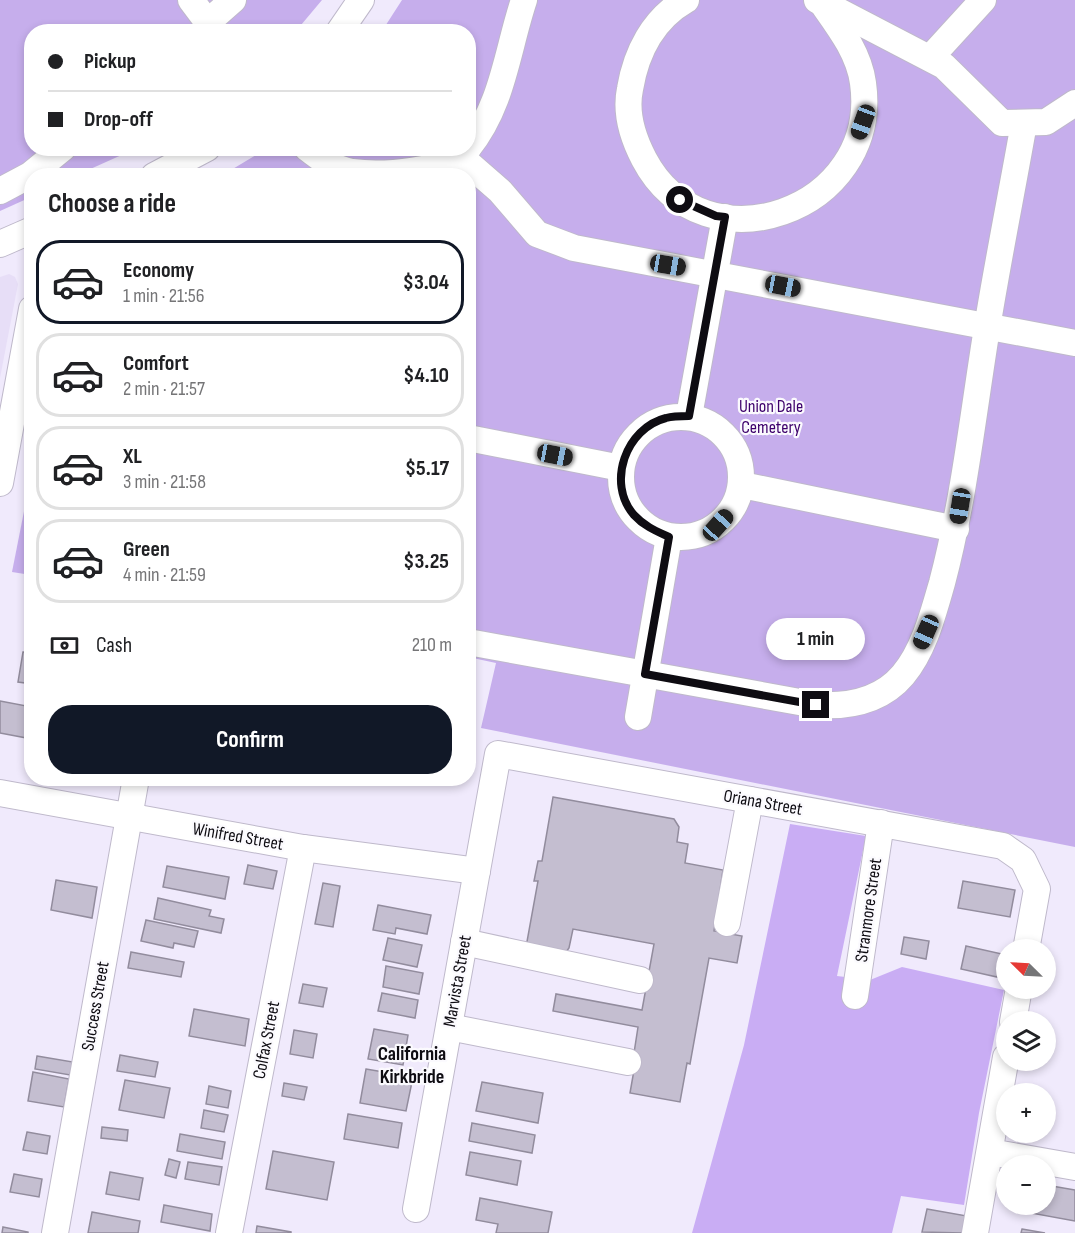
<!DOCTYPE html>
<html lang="en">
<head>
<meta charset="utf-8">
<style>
  :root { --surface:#fff; --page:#f2f2f2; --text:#202124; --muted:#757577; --line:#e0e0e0; --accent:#111827 }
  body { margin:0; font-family:"Sofia Sans Condensed",sans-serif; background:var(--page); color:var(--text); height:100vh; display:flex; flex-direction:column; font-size:22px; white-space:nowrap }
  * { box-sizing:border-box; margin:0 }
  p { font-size:20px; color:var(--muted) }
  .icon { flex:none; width:33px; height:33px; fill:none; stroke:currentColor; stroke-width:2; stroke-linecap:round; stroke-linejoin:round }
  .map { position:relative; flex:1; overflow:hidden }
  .sheet { position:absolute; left:24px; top:168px; width:452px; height:618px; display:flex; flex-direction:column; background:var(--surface); border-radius:24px; box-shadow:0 3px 9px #0003 }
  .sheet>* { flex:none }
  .guide { position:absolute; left:24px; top:24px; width:452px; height:132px; border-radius:24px; box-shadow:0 3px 9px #0003; display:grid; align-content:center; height:132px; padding:0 24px; background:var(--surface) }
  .needle { width:39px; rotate:294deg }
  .tools { position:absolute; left:996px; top:939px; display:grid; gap:12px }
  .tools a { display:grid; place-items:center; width:60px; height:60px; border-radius:50%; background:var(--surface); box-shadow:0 3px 9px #0003; font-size:30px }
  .end { position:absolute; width:27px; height:27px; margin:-14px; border:8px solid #0e0c12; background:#fff; box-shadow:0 0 0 3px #fff }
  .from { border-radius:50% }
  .bubble { position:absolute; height:42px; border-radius:21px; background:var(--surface); box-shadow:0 3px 9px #0003; font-size:20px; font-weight:700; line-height:42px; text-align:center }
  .car { position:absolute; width:18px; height:36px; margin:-18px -9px; border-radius:8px; box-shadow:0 0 4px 2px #0007; background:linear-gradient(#222 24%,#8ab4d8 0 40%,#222 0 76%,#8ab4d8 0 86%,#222 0) }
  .guide b { display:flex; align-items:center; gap:21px; height:57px; font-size:22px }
  .guide b+b { border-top:2px solid var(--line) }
  .guide i { width:15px; height:15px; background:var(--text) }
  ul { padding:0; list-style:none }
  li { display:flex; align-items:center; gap:18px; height:84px; margin:0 12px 9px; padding:0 12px; border:3px solid var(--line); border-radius:24px }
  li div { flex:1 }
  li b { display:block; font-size:22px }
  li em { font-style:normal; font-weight:700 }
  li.on { border-color:var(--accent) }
  li>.icon { width:54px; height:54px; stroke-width:1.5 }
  h2 { padding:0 24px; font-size:27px; line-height:72px }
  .pay { display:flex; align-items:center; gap:15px; height:66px; padding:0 24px; font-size:22px }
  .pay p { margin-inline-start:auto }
  .action { display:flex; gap:12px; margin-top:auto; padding:12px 24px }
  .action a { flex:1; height:69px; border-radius:24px; background:var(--accent); color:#fff; font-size:24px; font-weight:700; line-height:69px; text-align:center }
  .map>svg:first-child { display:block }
  .built { fill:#e7def7 }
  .green { fill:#c6aeec }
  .forest { fill:#c9adf4 }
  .building { fill:#c4bed0; stroke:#928c9d; stroke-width:1.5 }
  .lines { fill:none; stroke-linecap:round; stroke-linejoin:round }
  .minor-casing { stroke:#bfb9cb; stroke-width:28 }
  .minor { stroke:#fff; stroke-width:26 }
  .route { stroke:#0e0c12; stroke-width:8 }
  .labels { text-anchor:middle; stroke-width:4.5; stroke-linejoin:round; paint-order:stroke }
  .park-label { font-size:18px; fill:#3d006b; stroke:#fbfafe }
  .street-label { font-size:18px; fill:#0e0c12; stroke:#fbfafe }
  .neighbourhood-label { font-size:20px; font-weight:bold; fill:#0e0c12; stroke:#fbfafe }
</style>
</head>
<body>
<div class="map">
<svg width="1075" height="1233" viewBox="0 0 1075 1233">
  <rect width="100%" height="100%" fill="#f0eafc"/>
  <path class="built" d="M9,274L15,277L18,284L0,378V277Z"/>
  <g class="green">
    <path d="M0,0H322L296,31L32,32V148L135,149L77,175L32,176L31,197L0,211Z"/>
    <path d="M402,0H1075V847L481,728L496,663L468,657V176H221L266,149L468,148V32L382,31Z"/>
    <path d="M31,476L32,575H31L12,572Z"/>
  </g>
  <path class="forest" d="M790,824L866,836L837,976L870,980L902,967L1004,990L979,1113L964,1205L901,1196L892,1233H692L744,1045Z"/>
  <g class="building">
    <path d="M23,652L32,653V684L18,682Z"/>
    <path d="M0,701L32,707V739L0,733Z"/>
    <path d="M553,797L674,819L679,827L677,842L688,844L685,863L723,870L714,931L742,936L737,963L709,958L690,1064L687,1063L680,1102L630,1093L637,1053H634L638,1027L553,1011L556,994L642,1010L654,944L573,929L569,948L566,952L526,947L538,881H534L538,861H542Z"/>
    <path d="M248,865L277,871L273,889L244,884Z"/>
    <path d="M167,866L229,877L225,899L163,887Z"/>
    <path d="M56,880L97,887L92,918L51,910Z"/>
    <path d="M963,881L1015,890L1010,917L958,908Z"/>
    <path d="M323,883L340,886L333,927L315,924Z"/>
    <path d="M158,898L211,910L209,916L224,919L221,933L154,919Z"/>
    <path d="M378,905L431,915L427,934L396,928L395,934L373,930Z"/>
    <path d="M146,920L198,931L194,947L174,943L173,948L141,941Z"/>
    <path d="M904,937L929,941L926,959L901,954Z"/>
    <path d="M388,938L422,945L417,967L383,960Z"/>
    <path d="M966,946L1002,954L997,977L961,969Z"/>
    <path d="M131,952L184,962L181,977L128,968Z"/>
    <path d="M386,966L423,973L419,994L383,987Z"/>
    <path d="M303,984L327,988L323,1007L299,1003Z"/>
    <path d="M382,993L418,1000L415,1018L378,1011Z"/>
    <path d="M194,1009L249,1019L245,1046L189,1036Z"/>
    <path d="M374,1029L408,1035L403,1065L368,1059Z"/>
    <path d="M294,1030L317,1034L313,1058L290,1054Z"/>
    <path d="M120,1055L158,1062L155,1077L117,1071Z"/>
    <path d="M37,1056L73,1062L70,1075L35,1069Z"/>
    <path d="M366,1069L413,1077L406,1111L360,1103Z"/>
    <path d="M33,1072L69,1079L64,1107L28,1101Z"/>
    <path d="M125,1080L170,1088L164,1118L119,1110Z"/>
    <path d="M482,1082L543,1093L538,1123L476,1111Z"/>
    <path d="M284,1083L307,1087L304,1100L282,1096Z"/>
    <path d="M209,1086L231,1091L228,1108L206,1104Z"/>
    <path d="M204,1110L228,1115L224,1132L201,1128Z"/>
    <path d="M348,1114L402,1123L398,1148L344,1139Z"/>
    <path d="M472,1123L535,1135L532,1153L469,1141Z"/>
    <path d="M102,1127L128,1130L127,1141L101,1138Z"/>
    <path d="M27,1132L50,1136L47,1154L23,1150Z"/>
    <path d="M180,1134L225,1142L222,1159L177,1151Z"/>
    <path d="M273,1151L334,1162L327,1200L266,1189Z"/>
    <path d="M470,1152L521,1161L517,1185L466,1175Z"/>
    <path d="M169,1159L180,1162L176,1178L165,1175Z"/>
    <path d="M188,1162L222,1167L219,1185L185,1179Z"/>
    <path d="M110,1172L143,1178L139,1200L106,1194Z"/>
    <path d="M14,1174L42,1179L39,1197L10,1192Z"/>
    <path d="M1046,1185L1075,1190V1221L1020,1211L1022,1204H1046Z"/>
    <path d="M480,1198L552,1212L548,1233H496L498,1224L476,1220Z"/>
    <path d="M164,1205L212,1214L210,1231L161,1222Z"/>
    <path d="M927,1209L967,1216L963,1233L922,1232Z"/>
    <path d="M92,1212L140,1221L138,1233H88Z"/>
    <path d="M257,1226L291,1232V1233H256Z"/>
    <path d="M3,1227L28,1232V1233H2Z"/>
    <path d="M1022,1229L1045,1233H1021Z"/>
  </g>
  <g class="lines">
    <g class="minor-casing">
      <g id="minor">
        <path d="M191,0L215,32"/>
        <path d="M686,0C653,19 636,53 630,89C625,113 633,138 644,159C704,273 881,211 863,83C859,53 839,27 822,3L817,0"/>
        <path d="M825,4L944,66L1002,123L1046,122L1075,103"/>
        <path d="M208,22L233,0"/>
        <path d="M339,32L361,0"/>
        <path d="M930,58L983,0"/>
        <path d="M307,148C321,159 334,169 352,172C381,176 448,172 468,148"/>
        <path d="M468,148C503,105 507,51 524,0"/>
        <path d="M461,157L500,191L537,234L574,248L1075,343"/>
        <path d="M154,176L207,148"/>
        <path d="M0,191L30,175L63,148"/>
        <path d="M0,244L32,230"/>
        <path d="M689,416L725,217"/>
        <circle cx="681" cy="477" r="60"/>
        <path d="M468,438L621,468"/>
        <path d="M0,483L32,309"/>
        <path d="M742,485L956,529"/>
        <path d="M468,642L816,705C848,707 881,701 903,675C924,650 933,614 942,583C964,500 973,414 987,328C998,260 1012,191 1024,123"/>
        <path d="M638,717L669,537"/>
        <path d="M0,793L303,848L477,871"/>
        <path d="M727,923L750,800"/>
        <path d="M464,942L640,980"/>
        <path d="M855,996L881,823"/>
        <path d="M1013,1022L1019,988"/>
        <path d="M449,1027L628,1062"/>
        <path d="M990,1152L1075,1167"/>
        <path d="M416,1209L498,754L1003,846L1023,860L1037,889L1026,950"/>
        <path d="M55,1233L136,778"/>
        <path d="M229,1233L303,848"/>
        <path d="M975,1233L1006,1057"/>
      </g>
    </g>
    <use href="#minor" class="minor"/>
  </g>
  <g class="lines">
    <path class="route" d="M680,200L716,216L725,217L689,416C682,416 673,416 666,418C626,428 606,483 634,515C644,526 656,531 669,537L645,674L816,705"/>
  </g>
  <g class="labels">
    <g class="park-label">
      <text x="771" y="412">Union Dale<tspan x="771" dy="21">Cemetery</tspan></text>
    </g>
    <g class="street-label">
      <text transform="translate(763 802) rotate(10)" y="6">Oriana Street</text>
      <text transform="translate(238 836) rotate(10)" y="6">Winifred Street</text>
      <text transform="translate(868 910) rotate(-82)" y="6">Stranmore Street</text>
      <text transform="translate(457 981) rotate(-80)" y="6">Marvista Street</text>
      <text transform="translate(95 1006) rotate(-80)" y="6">Success Street</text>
      <text transform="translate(266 1040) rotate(-79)" y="6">Colfax Street</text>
    </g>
    <g class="neighbourhood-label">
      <text x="412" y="1060">California<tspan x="412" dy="23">Kirkbride</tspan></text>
    </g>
  </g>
</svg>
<div class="tools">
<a><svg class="needle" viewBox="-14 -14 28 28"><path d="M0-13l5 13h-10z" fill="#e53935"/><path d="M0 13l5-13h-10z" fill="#757577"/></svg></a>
<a><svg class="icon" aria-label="layers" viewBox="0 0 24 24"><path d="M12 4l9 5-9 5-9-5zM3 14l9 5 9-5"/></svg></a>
<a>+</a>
<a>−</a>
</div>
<i class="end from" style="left:680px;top:200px"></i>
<i class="end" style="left:816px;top:705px"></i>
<div class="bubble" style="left:766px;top:618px;width:99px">1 min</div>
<i class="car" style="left:863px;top:122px;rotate:200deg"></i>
<i class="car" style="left:668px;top:265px;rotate:100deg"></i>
<i class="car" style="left:783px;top:286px;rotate:101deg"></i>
<i class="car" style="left:555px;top:455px;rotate:101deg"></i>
<i class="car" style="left:960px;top:506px;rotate:189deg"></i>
<i class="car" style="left:718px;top:525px;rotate:42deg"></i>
<i class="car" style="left:926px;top:632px;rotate:204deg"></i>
<div class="guide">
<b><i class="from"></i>Pickup</b>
<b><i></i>Drop-off</b>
</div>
<section class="sheet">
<h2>Choose a ride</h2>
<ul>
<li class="on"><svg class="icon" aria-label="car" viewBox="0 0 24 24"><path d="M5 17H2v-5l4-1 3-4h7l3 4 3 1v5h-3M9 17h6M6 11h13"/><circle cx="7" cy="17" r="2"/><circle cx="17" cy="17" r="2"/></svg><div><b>Economy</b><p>1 min · 21:56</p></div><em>$3.04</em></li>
<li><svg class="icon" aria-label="car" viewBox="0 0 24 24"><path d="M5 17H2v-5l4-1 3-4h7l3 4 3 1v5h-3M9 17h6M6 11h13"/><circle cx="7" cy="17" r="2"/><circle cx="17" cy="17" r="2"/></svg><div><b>Comfort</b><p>2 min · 21:57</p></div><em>$4.10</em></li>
<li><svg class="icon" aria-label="car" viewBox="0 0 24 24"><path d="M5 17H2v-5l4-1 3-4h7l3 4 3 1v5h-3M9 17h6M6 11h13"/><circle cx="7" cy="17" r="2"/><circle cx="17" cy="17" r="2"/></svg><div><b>XL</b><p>3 min · 21:58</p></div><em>$5.17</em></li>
<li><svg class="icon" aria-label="car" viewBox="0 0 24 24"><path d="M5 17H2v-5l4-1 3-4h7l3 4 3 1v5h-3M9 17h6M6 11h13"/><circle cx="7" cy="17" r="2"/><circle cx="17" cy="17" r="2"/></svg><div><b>Green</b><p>4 min · 21:59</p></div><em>$3.25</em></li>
</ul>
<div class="pay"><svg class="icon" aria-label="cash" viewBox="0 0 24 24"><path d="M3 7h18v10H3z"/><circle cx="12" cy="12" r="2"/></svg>Cash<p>210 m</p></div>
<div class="action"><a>Confirm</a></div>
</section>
</div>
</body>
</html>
